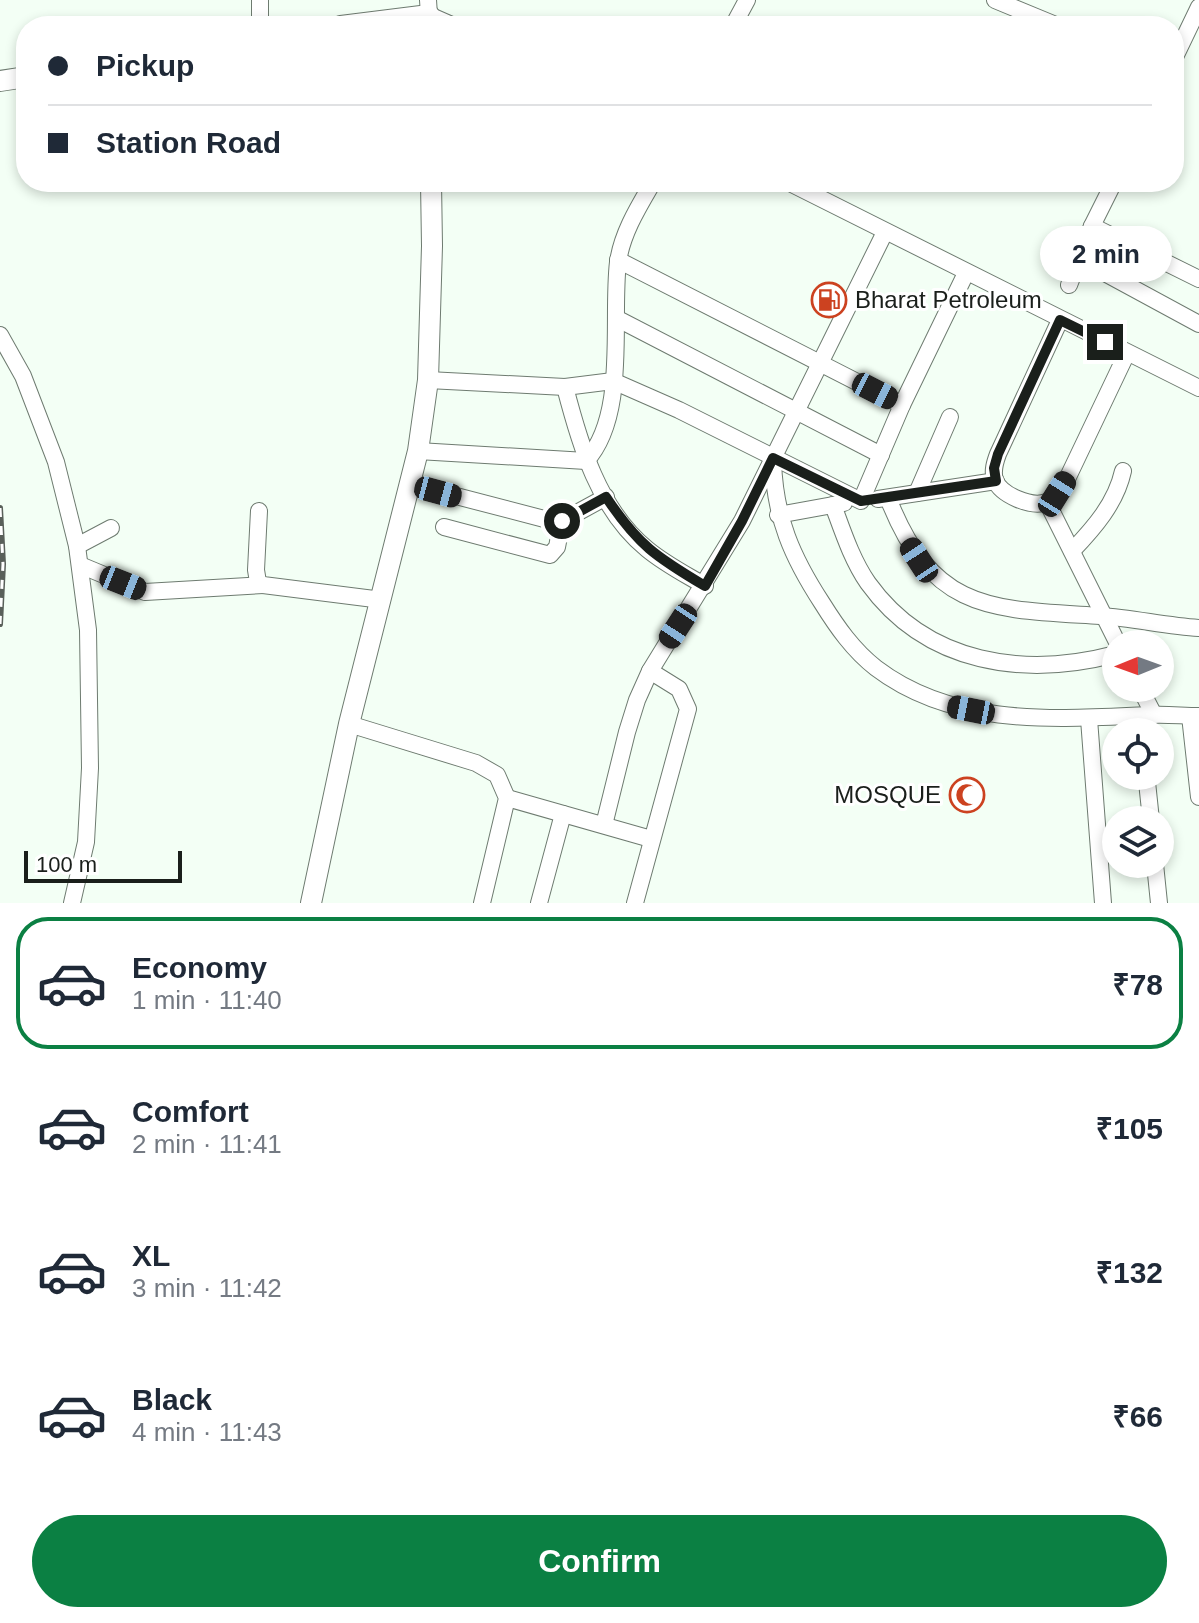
<!DOCTYPE html>
<html lang="en">
<head>
<meta charset="utf-8">
<style>
  :root { --surface:#fff; --page:#f2f2f3; --text:#1f2937; --muted:#747a83; --line:#e0e1e3; --accent:#0b8043 }
  body { margin:0; font-family:Arial,sans-serif; background:var(--page); color:var(--text); height:100vh; display:flex; flex-direction:column; font-size:30px; white-space:nowrap }
  * { box-sizing:border-box; margin:0 }
  p { font-size:26px; color:var(--muted) }
  .icon { flex:none; width:44px; height:44px; fill:none; stroke:currentColor; stroke-width:2; stroke-linecap:round; stroke-linejoin:round }
  .map { position:relative; height:903px; overflow:hidden }
  .sheet { display:flex; flex-direction:column; background:var(--surface); flex:1 }
  .sheet>* { flex:none }
  .top-card { position:absolute; left:16px; top:16px; width:1168px; height:176px; border-radius:32px; box-shadow:0 4px 12px #0003; display:grid; align-content:center; height:176px; padding:0 32px; background:var(--surface) }
  .needle { width:52px; rotate:269deg }
  .controls { position:absolute; left:1102px; top:630px; display:grid; gap:16px }
  .controls a { display:grid; place-items:center; width:72px; height:72px; border-radius:50%; background:var(--surface); box-shadow:0 4px 12px #0003; font-size:40px }
  .scale { position:absolute; left:24px; bottom:20px; width:158px; box-sizing:border-box; padding-left:8px; border:4px solid #1a1f1b; border-top:0; font-size:22px; line-height:28px; white-space:nowrap; color:#1a1f1b; -webkit-text-stroke:6px #fff; paint-order:stroke }
  .end { position:absolute; width:36px; height:36px; margin:-18px; border:10px solid #1a1f1b; background:#fff; box-shadow:0 0 0 4px #fff }
  .from { border-radius:50% }
  .bubble { position:absolute; height:56px; border-radius:28px; background:var(--surface); box-shadow:0 4px 12px #0003; font-size:26px; font-weight:600; line-height:56px; text-align:center }
  .car { position:absolute; width:24px; height:48px; margin:-24px -12px; border-radius:10px; box-shadow:0 0 6px 2px #0007; background:linear-gradient(#222 24%,#8ab4d8 0 40%,#222 0 76%,#8ab4d8 0 86%,#222 0) }
  .top-card b { display:flex; align-items:center; gap:28px; height:76px; font-size:30px }
  .top-card b+b { border-top:2px solid var(--line) }
  .top-card i { width:20px; height:20px; background:var(--text) }
  ul { padding:14px 0 0; list-style:none }
  li { display:flex; align-items:center; gap:24px; height:132px; margin:0 16px 12px; padding:0 16px; border:4px solid transparent; border-radius:32px }
  li div { flex:1 }
  li b { display:block; font-size:30px }
  li em { font-style:normal; font-weight:600 }
  li.active { border-color:var(--accent) }
  li>.icon { width:72px; height:72px; stroke-width:1.5 }
  .action { display:flex; gap:16px; margin-top:auto; padding:16px 32px }
  .action a { flex:1; height:92px; border-radius:48px; background:var(--accent); color:#fff; font-size:32px; font-weight:600; line-height:92px; text-align:center }
  .map>svg:first-child { display:block }
  .lines { fill:none; stroke-linecap:round; stroke-linejoin:round }
  .minor-casing { stroke:#6e7b70; stroke-width:18 }
  .major-casing { stroke:#6e7b70; stroke-width:22 }
  .minor { stroke:#fff; stroke-width:16 }
  .major { stroke:#fff; stroke-width:20 }
  .rail-casing { stroke:#59605a; stroke-width:6 }
  .rail { stroke:#fff; stroke-width:3; stroke-dasharray:9; stroke-linecap:butt }
  .route { stroke:#1a1f1b; stroke-width:10 }
  .labels { text-anchor:middle; stroke-width:6; stroke-linejoin:round; paint-order:stroke }
  .poi-label { font-size:24px; fill:#1a1f1b; stroke:#fff; text-anchor:start }
</style>
</head>
<body>
<div class="map">
<svg width="1199" height="903" viewBox="0 0 1199 903">
  <rect width="100%" height="100%" fill="#f3fff5"/>
  <g class="lines">
    <g class="minor-casing">
      <g id="minor">
        <path d="M428,0L429,15L454,26"/>
        <path d="M995,0L1058,26"/>
        <path d="M260,26V0"/>
        <path d="M733,26L747,0"/>
        <path d="M1174,59L1199,7"/>
        <path d="M788,182L1199,388"/>
        <path d="M1092,226L1199,279"/>
        <path d="M1079,259L1199,324"/>
        <path d="M618,260L902,405"/>
        <path d="M1069,285L1092,226L1114,182"/>
        <path d="M616,318L881,455"/>
        <path d="M1060,320L998,454C995,462 992,471 995,480C1001,495 1031,508 1047,502C1057,498 1063,485 1068,477L1127,353"/>
        <path d="M0,335L23,376L56,462L77,546L88,630L90,768L86,842L72,903"/>
        <path d="M428,380L565,387L613,381L679,410L861,501L902,405L966,273"/>
        <path d="M565,387C580,445 599,510 647,549C665,564 685,574 705,586"/>
        <path d="M418,451L586,461C628,415 611,320 618,262C622,233 639,206 653,182"/>
        <path d="M773,462C775,518 792,557 822,603C837,627 853,650 876,668C955,728 1057,719 1150,715C1167,714 1183,716 1199,716"/>
        <path d="M410,484L552,521H562L606,497"/>
        <path d="M917,493L950,417"/>
        <path d="M888,498C933,613 991,609 1100,616C1133,618 1166,626 1199,628"/>
        <path d="M878,499L996,481"/>
        <path d="M1047,502L1118,644"/>
        <path d="M833,505C843,532 852,560 868,583C927,665 1025,678 1116,654"/>
        <path d="M259,511L256,570L258,582L263,585L382,600"/>
        <path d="M778,515L844,503"/>
        <path d="M444,527L550,555L557,547L562,521"/>
        <path d="M77,546L111,528"/>
        <path d="M1072,551C1094,528 1116,503 1123,471"/>
        <path d="M80,565L145,592L263,585"/>
        <path d="M1140,688L1154,715"/>
        <path d="M1190,716L1199,797"/>
        <path d="M1089,719L1103,903"/>
        <path d="M349,724L476,763L497,775L507,798L482,903"/>
        <path d="M1147,782L1151,820"/>
        <path d="M507,798L651,839"/>
        <path d="M604,825L627,732L637,700L650,671L742,521L885,232"/>
        <path d="M1155,864L1159,903"/>
        <path d="M539,903L563,814"/>
        <path d="M635,903L688,709L679,689L650,671"/>
      </g>
    </g>
    <g class="major-casing">
      <g id="major">
        <path d="M341,26L429,15V26"/>
        <path d="M0,81L26,77"/>
        <path d="M311,903L349,724L418,451L428,380L432,246L431,182"/>
      </g>
    </g>
    <use href="#minor" class="minor"/>
    <use href="#major" class="major"/>
    <g class="rail-casing">
      <path id="rail" d="M0,508L3,564L0,624"/>
    </g>
    <use href="#rail" class="rail"/>
  </g>
  <g class="lines">
    <path class="route" d="M562,521L606,497C638,545 656,557 705,586L742,521L773,458L861,501L996,481L994,468L998,454L1060,320L1105,342"/>
  </g>
  <defs>
    <g id="fuel-ring" transform="scale(1.8)"><circle r="9.5" fill="#fff" stroke="#cc4220" stroke-width="1.5"/><path d="M-5.5-6h7V0h2V4h1.3V-2.5L3-4.5l.8-.8L6-3V5H2.5V1h-1V6h-7ZM-4.2-4.7v3.2H.2V-4.7Z" fill="#cc4220"/></g>
    <g id="mosque-ring" transform="scale(1.8)"><circle r="9.5" fill="#fff" stroke="#cc4220" stroke-width="1.5"/><path d="M3.5-4.9A6 6 0 1 0 3.5 4.9A5 5 0 1 1 3.5-4.9Z" fill="#cc4220"/></g>
  </defs>
  <g fill-rule="evenodd">
    <use href="#fuel-ring" x="829" y="300"/>
    <use href="#mosque-ring" x="967" y="795"/>
  </g>
  <g class="labels">
    <g class="poi-label">
      <text x="855" y="308">Bharat Petroleum</text>
      <text x="941" y="803" text-anchor="end">MOSQUE</text>
    </g>
  </g>
</svg>
<div class="controls">
<a><svg class="needle" viewBox="-14 -14 28 28"><path d="M0-13l5 13h-10z" fill="#e53935"/><path d="M0 13l5-13h-10z" fill="#747a83"/></svg></a>
<a><svg class="icon" aria-label="locate" viewBox="0 0 24 24"><circle cx="12" cy="12" r="6"/><path d="M12 2v4M12 18v4M2 12h4M18 12h4"/></svg></a>
<a><svg class="icon" aria-label="layers" viewBox="0 0 24 24"><path d="M12 4l9 5-9 5-9-5zM3 14l9 5 9-5"/></svg></a>
</div>
<div class="scale">100 m</div>
<i class="end from" style="left:562px;top:521px"></i>
<i class="end" style="left:1105px;top:342px"></i>
<div class="bubble" style="left:1040px;top:226px;width:132px">2 min</div>
<i class="car" style="left:875px;top:391px;rotate:117deg"></i>
<i class="car" style="left:438px;top:492px;rotate:105deg"></i>
<i class="car" style="left:1057px;top:494px;rotate:32deg"></i>
<i class="car" style="left:919px;top:560px;rotate:327deg"></i>
<i class="car" style="left:123px;top:583px;rotate:112deg"></i>
<i class="car" style="left:678px;top:626px;rotate:213deg"></i>
<i class="car" style="left:971px;top:710px;rotate:281deg"></i>
<div class="top-card">
<b><i class="from"></i>Pickup</b>
<b><i></i>Station Road</b>
</div>
</div>
<section class="sheet">
<ul>
<li class="active"><svg class="icon" aria-label="car" viewBox="0 0 24 24"><path d="M5 17H2v-5l4-1 3-4h7l3 4 3 1v5h-3M9 17h6M6 11h13"/><circle cx="7" cy="17" r="2"/><circle cx="17" cy="17" r="2"/></svg><div><b>Economy</b><p>1 min · 11:40</p></div><em>₹78</em></li>
<li><svg class="icon" aria-label="car" viewBox="0 0 24 24"><path d="M5 17H2v-5l4-1 3-4h7l3 4 3 1v5h-3M9 17h6M6 11h13"/><circle cx="7" cy="17" r="2"/><circle cx="17" cy="17" r="2"/></svg><div><b>Comfort</b><p>2 min · 11:41</p></div><em>₹105</em></li>
<li><svg class="icon" aria-label="car" viewBox="0 0 24 24"><path d="M5 17H2v-5l4-1 3-4h7l3 4 3 1v5h-3M9 17h6M6 11h13"/><circle cx="7" cy="17" r="2"/><circle cx="17" cy="17" r="2"/></svg><div><b>XL</b><p>3 min · 11:42</p></div><em>₹132</em></li>
<li><svg class="icon" aria-label="car" viewBox="0 0 24 24"><path d="M5 17H2v-5l4-1 3-4h7l3 4 3 1v5h-3M9 17h6M6 11h13"/><circle cx="7" cy="17" r="2"/><circle cx="17" cy="17" r="2"/></svg><div><b>Black</b><p>4 min · 11:43</p></div><em>₹66</em></li>
</ul>
<div class="action"><a>Confirm</a></div>
</section>
</body>
</html>
